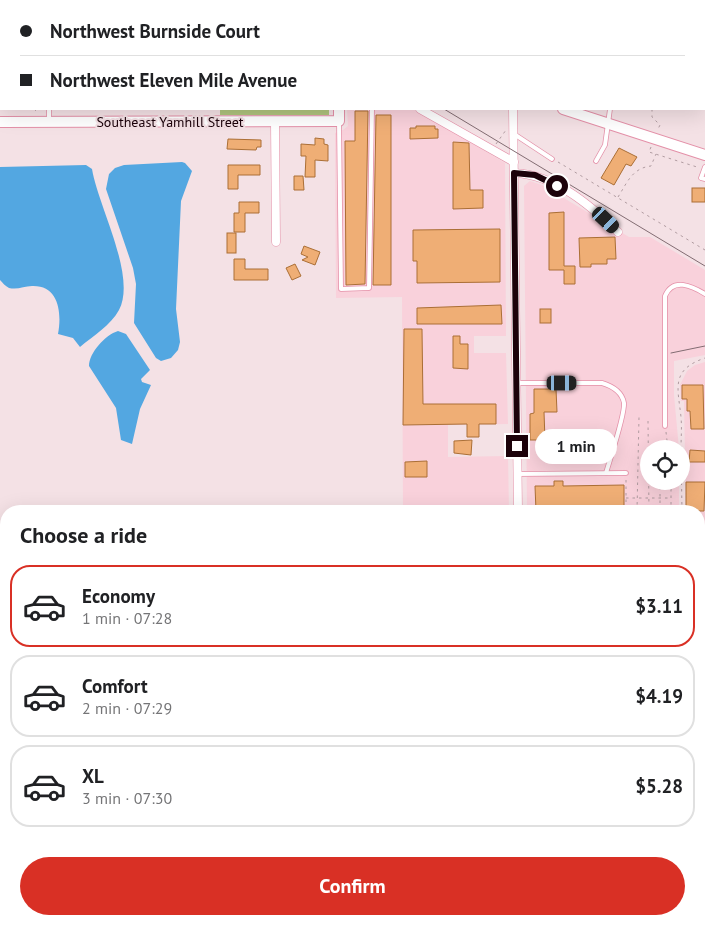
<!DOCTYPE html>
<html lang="en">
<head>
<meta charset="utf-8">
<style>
  :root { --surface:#fff; --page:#f2f2f2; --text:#202124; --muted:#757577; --line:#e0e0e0; --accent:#d93025 }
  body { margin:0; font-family:"PT Sans",sans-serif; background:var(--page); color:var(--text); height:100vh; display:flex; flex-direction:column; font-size:19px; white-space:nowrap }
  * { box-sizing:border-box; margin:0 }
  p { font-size:16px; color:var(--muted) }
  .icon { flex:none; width:28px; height:28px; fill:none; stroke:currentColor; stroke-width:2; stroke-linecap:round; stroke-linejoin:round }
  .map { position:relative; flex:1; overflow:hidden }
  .details { position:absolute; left:0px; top:505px; width:705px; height:420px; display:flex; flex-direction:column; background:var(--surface); border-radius:20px 20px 0 0; box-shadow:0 5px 20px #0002 }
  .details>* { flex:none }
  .guide { position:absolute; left:0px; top:0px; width:705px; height:110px; box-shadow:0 5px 20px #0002; display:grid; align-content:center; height:110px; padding:0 20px; background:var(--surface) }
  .controls { position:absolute; left:640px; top:440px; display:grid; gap:10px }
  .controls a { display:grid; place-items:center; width:50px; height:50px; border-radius:50%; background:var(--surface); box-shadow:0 5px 20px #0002; font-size:25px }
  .end { position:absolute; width:22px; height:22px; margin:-11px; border:6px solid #1c020a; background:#fff; box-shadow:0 0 0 2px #fff }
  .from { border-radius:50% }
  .bubble { position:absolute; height:35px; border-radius:18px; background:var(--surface); box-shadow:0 5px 20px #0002; font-size:16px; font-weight:700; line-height:35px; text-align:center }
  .car { position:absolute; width:15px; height:30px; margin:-15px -8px; border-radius:6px; box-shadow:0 0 4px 1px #0007; background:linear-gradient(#222 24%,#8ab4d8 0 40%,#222 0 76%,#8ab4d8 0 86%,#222 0) }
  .guide b { display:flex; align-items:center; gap:18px; height:48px; font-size:19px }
  .guide b+b { border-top:1px solid var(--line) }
  .guide i { width:12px; height:12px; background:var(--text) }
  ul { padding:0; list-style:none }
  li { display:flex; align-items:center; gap:15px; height:82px; margin:0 10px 8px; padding:0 10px; border:2px solid var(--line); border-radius:20px }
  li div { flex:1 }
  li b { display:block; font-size:19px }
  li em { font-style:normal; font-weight:700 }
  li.on { border-color:var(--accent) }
  li>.icon { width:45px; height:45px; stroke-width:1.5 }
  h2 { padding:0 20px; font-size:22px; line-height:60px }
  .button { display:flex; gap:10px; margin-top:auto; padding:10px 20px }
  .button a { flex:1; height:58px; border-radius:30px; background:var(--accent); color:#fff; font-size:20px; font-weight:700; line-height:58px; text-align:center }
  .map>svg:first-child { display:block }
  .built { fill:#f9d1db }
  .green { fill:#afc37d }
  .water { fill:#53a7e1 }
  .building { fill:#efae75; stroke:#ab6f36 }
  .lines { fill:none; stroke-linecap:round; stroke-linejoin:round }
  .lane-casing { stroke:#e490a8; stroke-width:5.5 }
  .street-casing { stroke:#e490a8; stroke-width:9 }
  .secondary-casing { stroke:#e490a8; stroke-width:12 }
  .path { stroke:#b19ca1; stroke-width:1; stroke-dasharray:2.5 4; stroke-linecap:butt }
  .lane { stroke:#fff; stroke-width:4 }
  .street { stroke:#fff; stroke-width:8 }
  .secondary { stroke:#fff; stroke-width:10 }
  .tram { stroke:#826c72; stroke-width:1 }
  .route { stroke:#1c020a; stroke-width:6 }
  .labels { text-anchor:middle; stroke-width:4; stroke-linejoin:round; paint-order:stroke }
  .street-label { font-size:14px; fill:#1c020a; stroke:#f4e1e5 }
</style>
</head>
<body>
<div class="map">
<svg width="705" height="925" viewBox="0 0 705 925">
  <rect width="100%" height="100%" fill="#f4e1e5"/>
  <g class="built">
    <path d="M347,109H415L505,163L506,336H474V353H506L508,424L448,425V457L508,456L509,511H403L402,297L336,298L335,133L343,130L348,126Z"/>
    <path d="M530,181L542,185L629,237H650L705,270V355L674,361V395L679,449H649V481H679V511H527L524,186Z"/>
    <path d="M705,362V756H699V511H686L684,401H681L680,385L687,371L695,365Z"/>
    <rect x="0" y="620" width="6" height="225"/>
    <rect x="405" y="919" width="107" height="6"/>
    <rect x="638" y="919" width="44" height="6"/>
  </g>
  <rect class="green" x="220" y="109" width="109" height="6"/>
  <g class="water">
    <path d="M182,162L185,163L192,171L181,201L176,309L180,342L178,350L171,358L161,361L156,358L134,323L136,284L133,268L106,189L109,174L115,168L124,165Z"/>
    <path d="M86,165L92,169C98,206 137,276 119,310C111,325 93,336 80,347L73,338L58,334C62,313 59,285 32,286C24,286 18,290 9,288C5,286 3,283 0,280V167Z"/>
    <path d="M118,331L126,334L150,370L141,379L142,382L151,385L140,409L132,444L121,440L116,408L89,366C89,353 105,335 118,331Z"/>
  </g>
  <g class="building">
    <path d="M355,111H368L365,284L346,285L345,141H355Z"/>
    <path d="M376,115H391V285H373Z"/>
    <path d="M416,126H435V129H438V138L410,139V128H416Z"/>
    <path d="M315,138L324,139V144L328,145V161L315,160V177H305L306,156H301V144L315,145Z"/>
    <path d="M228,139L261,140V147H257L256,150L227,149Z"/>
    <path d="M453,142L469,143L470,190H483V208L453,209Z"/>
    <path d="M619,148L637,157L631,166L626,164L614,185L601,178Z"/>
    <path d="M228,165H260V175H238V189H228Z"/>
    <path d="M294,176H303L304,190H294Z"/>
    <rect x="692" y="188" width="13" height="14"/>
    <path d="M239,202H259V213H245V232H234V213H239Z"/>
    <path d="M564,212V266H575V284H564V270H549V213Z"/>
    <path d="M500,229V282L417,283V261H413V230Z"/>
    <rect x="227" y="233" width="9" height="20"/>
    <path d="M615,237L616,259H607V264H591V267H580L579,238Z"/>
    <path d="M304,246L320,252L315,265L302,260L308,257L301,254Z"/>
    <path d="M234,259H245V269H268V280H234Z"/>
    <path d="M295,264L301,276L292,280L286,268Z"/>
    <path d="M501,305L502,324H417V308Z"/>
    <rect x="540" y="309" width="11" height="14"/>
    <path d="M404,329H422L423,404H496V424H479V437H467V424L403,425Z"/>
    <path d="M453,336H460V344H468V369L453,368Z"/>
    <path d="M682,385H703L704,429H691L690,411H687V399H682Z"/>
    <path d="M534,389H556L557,412H544L545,440H530V414L534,413Z"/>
    <path d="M472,440L471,455L454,453V441Z"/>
    <path d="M690,450L705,451V462H689Z"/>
    <path d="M427,461V477H405V462Z"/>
    <path d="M554,481H563V486L624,485V511H536L535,486H554Z"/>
    <path d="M686,482H705L704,511H686Z"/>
    <rect x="699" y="689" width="6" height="48"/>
  </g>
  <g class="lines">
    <g class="lane-casing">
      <g id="lane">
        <path d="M39,0L40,1"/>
        <path d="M129,0V1"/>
        <path d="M49,120V109"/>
        <path d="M339,121L341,289L369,288L372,109"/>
        <path d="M514,134L552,159"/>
        <path d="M596,161L605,145L610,109"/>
        <path d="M705,167L701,178L705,179"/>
        <path d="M517,383H602C612,386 622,392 624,403C625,415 610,459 606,473"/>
        <path d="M665,426V296C673,277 692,286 705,294"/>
        <path d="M517,474L626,473"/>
        <path d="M0,631H6"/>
        <path d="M0,732H6"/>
        <path d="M0,831H6"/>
        <path d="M338,919L340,925"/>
      </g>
    </g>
    <g class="street-casing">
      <g id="street">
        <path d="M512,0V1"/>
        <path d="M197,1V0"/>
        <path d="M338,1L339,0"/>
        <path d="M420,109L514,162"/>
        <path d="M513,109L518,511"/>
        <path d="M275,122L276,242"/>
        <path d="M515,173C555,175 590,205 618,232"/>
        <path d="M521,919V925"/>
      </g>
    </g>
    <g class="secondary-casing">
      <g id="secondary">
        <path d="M246,0L248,1"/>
        <path d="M303,0L306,1"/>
        <path d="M563,109L705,155"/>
        <path d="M0,122L339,121V109"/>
      </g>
    </g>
    <g class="path">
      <path d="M281,0L283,1"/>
      <path d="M655,0V1"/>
      <path d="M0,46H1"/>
      <path d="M0,57L1,58"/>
      <path d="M0,60H1"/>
      <path d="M0,80H1"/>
      <path d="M34,109L38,113"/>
      <path d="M652,109V117L660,125L658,129"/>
      <path d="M0,110L1,109"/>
      <path d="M496,144L506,130"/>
      <path d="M651,147L649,152L697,167"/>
      <path d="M558,162L705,250"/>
      <path d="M618,197C627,183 632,168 651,166L656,154"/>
      <path d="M648,421L649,511"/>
      <path d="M666,432L668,449"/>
      <path d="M659,449V444L666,442"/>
      <path d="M681,449C681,438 682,428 681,417C678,388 670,370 705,358"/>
      <path d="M681,450L682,511"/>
      <path d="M626,480V511"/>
      <path d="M660,481V511"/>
      <path d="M626,498H671"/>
      <path d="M637,511L639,417"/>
      <path d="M671,511V481"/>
      <path d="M429,919V925"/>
      <path d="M441,919L442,925"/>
      <path d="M453,919V925"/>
      <path d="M687,919V925"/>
    </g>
    <use href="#lane" class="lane"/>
    <use href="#street" class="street"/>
    <use href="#secondary" class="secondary"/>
    <g class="tram">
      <path d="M263,0L266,1"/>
      <path d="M273,0L275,1"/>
      <path d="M444,109L705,266"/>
      <path d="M671,353L705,346"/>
    </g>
  </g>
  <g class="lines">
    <path class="route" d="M517,446L514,173L535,175L557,186"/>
  </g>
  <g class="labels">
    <g class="street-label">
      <text x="170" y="127">Southeast Yamhill Street</text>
    </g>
  </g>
</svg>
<div class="controls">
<a><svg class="icon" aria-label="locate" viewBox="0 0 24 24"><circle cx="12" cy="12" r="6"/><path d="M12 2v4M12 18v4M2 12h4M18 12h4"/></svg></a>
</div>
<i class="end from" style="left:557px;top:186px"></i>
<i class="end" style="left:517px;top:446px"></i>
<div class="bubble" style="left:535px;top:429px;width:82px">1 min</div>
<i class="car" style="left:606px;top:220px;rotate:133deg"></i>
<i class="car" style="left:562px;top:383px;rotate:90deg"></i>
<div class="guide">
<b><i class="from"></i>Northwest Burnside Court</b>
<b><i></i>Northwest Eleven Mile Avenue</b>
</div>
<section class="details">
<h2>Choose a ride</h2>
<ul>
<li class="on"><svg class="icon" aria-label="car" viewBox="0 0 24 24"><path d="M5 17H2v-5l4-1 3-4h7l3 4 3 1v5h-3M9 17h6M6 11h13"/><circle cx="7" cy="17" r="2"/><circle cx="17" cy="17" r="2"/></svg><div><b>Economy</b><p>1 min · 07:28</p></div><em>$3.11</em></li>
<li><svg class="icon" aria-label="car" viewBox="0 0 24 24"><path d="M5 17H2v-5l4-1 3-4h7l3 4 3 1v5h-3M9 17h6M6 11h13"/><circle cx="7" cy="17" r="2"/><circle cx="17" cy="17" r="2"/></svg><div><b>Comfort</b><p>2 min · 07:29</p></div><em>$4.19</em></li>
<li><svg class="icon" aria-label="car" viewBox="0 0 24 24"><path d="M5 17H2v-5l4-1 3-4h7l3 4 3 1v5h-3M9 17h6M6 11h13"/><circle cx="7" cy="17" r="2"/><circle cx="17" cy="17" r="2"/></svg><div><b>XL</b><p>3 min · 07:30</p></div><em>$5.28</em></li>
</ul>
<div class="button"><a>Confirm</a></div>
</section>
</div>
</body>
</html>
